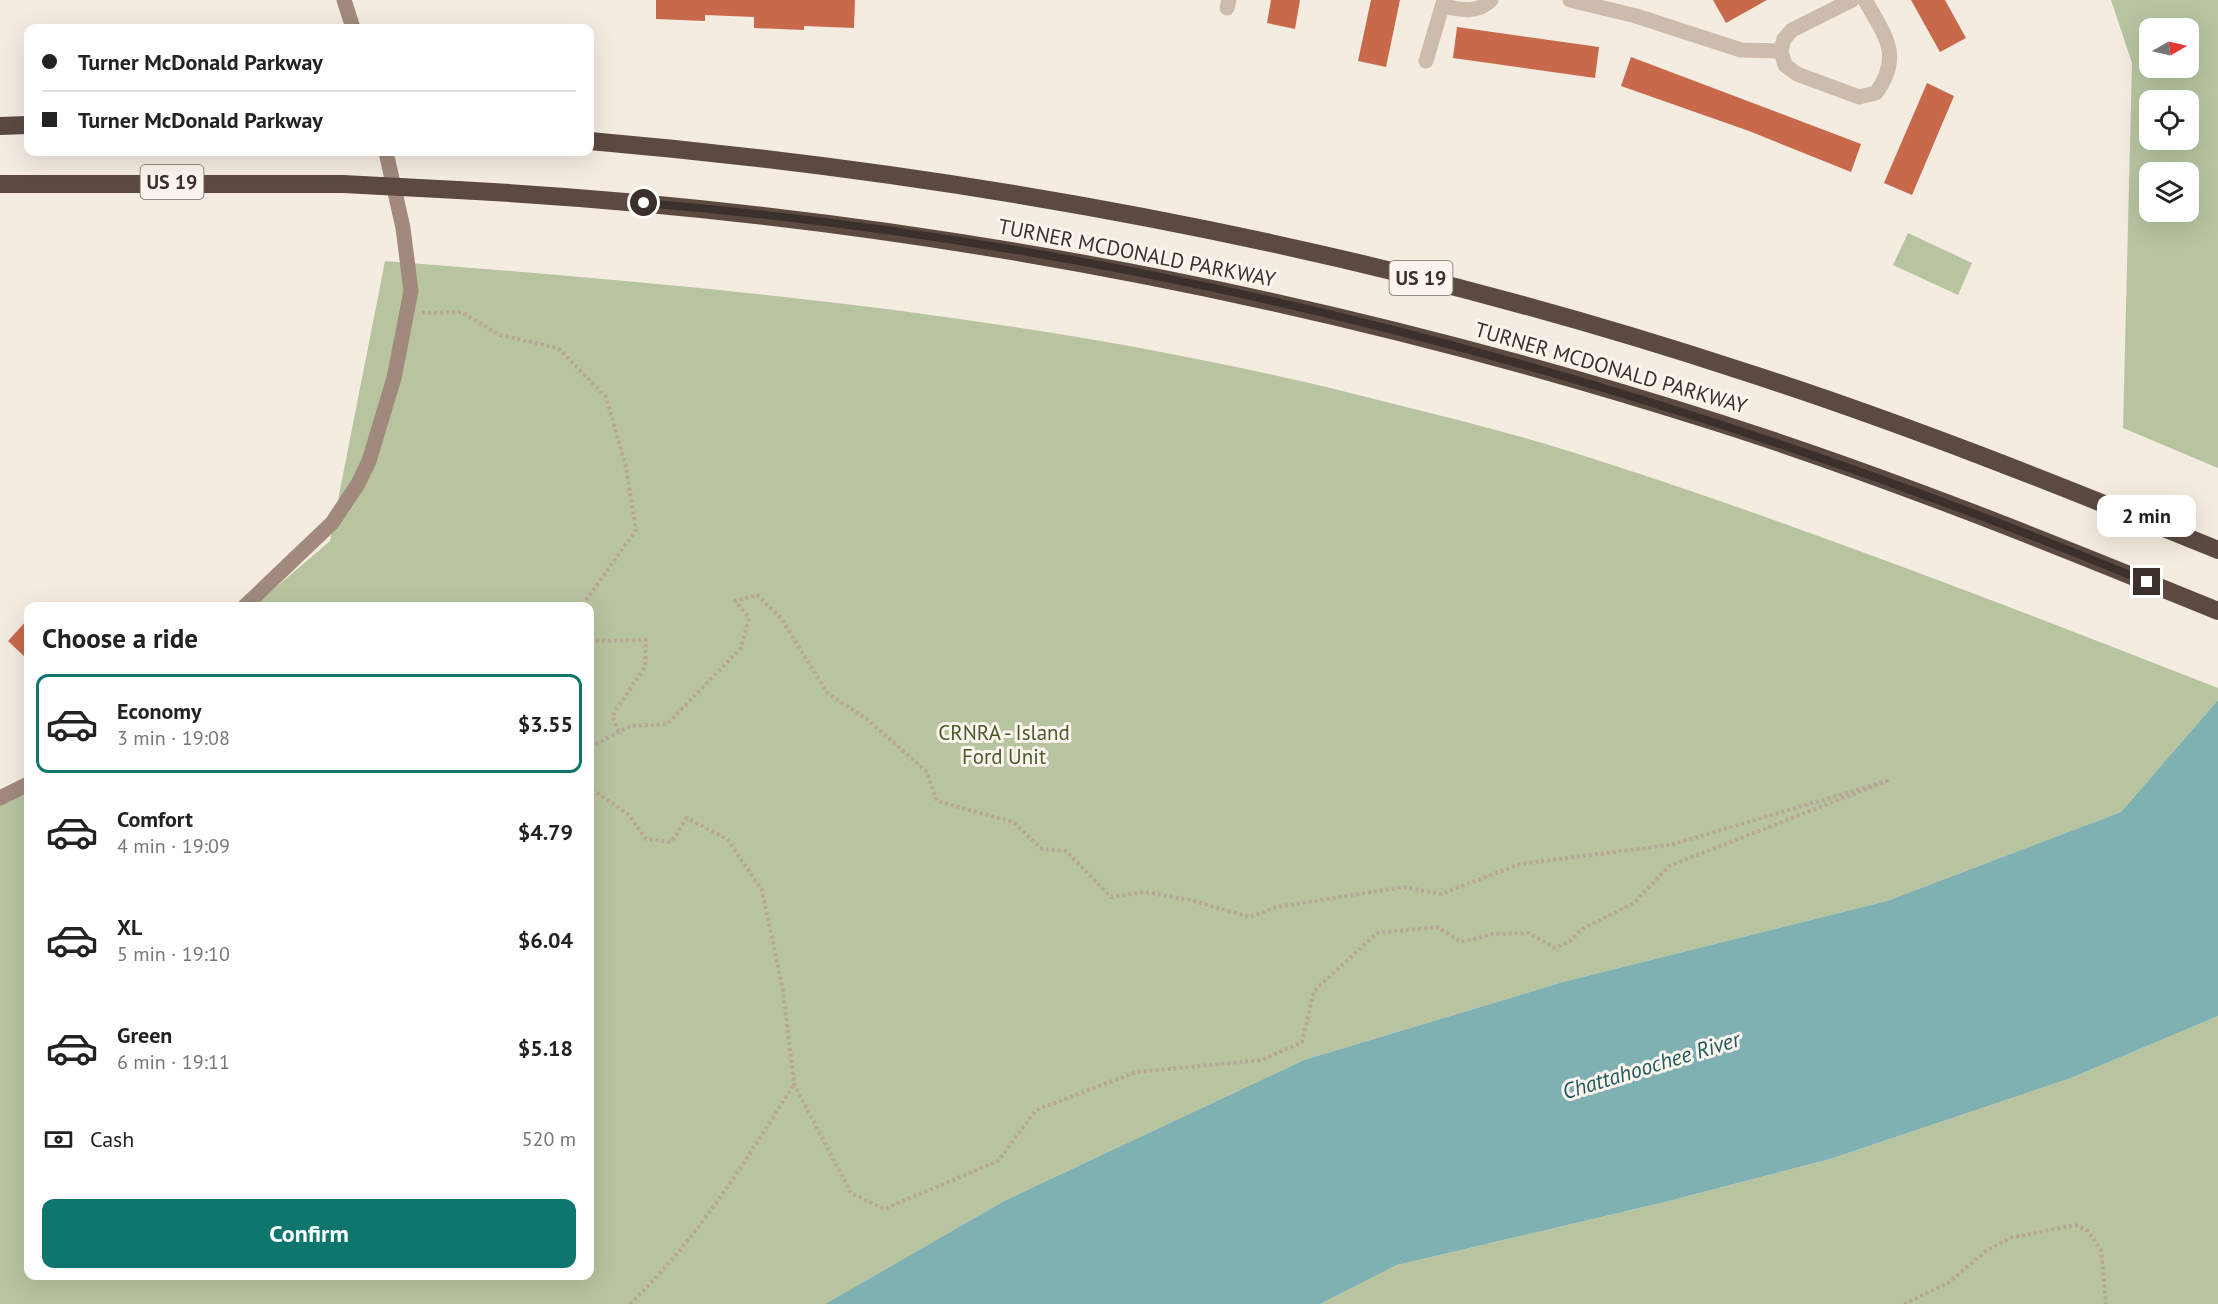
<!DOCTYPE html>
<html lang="en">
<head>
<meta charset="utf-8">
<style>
  :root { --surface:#fff; --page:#f2f2f2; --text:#222; --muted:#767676; --line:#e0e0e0; --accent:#0f766e }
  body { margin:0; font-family:"PT Sans",sans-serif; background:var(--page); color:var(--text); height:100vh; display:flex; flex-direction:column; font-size:22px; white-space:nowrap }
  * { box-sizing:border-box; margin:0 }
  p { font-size:20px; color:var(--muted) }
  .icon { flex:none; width:33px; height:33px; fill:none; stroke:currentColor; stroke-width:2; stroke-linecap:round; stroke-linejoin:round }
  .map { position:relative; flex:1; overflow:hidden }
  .sheet { position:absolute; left:24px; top:602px; width:570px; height:678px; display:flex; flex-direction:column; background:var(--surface); border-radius:12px; box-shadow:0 6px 24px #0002 }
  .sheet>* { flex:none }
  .hud { position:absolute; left:24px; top:24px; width:570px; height:132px; border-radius:12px; box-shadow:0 6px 24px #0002; display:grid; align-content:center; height:132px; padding:0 18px; background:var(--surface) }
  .needle { width:39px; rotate:81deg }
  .tools { position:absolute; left:2139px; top:18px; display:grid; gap:12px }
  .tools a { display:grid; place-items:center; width:60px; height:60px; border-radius:12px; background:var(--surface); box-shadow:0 6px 24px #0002; font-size:30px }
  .end { position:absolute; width:27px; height:27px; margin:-14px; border:8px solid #3b302b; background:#fff; box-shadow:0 0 0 3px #fff }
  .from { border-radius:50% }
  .bubble { position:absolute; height:42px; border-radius:12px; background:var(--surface); box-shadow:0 6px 24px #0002; font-size:20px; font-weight:600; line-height:42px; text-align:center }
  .hud b { display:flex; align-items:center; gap:21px; height:57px; font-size:22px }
  .hud b+b { border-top:2px solid var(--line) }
  .hud i { width:15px; height:15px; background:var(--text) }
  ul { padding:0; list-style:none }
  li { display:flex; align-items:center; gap:18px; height:99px; margin:0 12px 9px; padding:0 6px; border:3px solid transparent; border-radius:12px }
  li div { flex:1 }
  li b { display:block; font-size:22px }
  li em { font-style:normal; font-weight:600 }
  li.current { border-color:var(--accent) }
  li>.icon { width:54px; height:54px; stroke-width:1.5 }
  h2 { padding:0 18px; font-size:27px; line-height:72px }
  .pay { display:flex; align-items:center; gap:15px; height:66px; padding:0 18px; font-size:22px }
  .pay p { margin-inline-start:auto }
  .action { display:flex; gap:12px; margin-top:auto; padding:12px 18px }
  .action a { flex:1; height:69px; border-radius:12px; background:var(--accent); color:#fff; font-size:24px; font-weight:600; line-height:69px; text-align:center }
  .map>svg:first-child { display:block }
  .green { fill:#b8c4a0; fill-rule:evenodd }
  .water { fill:#7fb0b2 }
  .building { fill:#c8694b }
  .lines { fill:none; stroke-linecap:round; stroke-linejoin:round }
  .path { stroke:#b9a596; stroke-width:4; stroke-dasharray:3 3; stroke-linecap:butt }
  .street { stroke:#cdbbac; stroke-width:15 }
  .secondary { stroke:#a18a7d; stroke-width:15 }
  .highway { stroke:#5c4a42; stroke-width:18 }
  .highway-bridge { stroke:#5c4a42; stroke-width:18 }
  .route { stroke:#3b302b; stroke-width:8 }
  .labels { text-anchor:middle; stroke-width:6; stroke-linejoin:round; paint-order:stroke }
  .shield { fill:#fbf5ee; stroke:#756b66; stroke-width:1.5 }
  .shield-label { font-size:20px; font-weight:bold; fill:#3b302b }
  .street-label { font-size:21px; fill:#3b302b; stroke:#fbf5ee }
  .park-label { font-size:21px; fill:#4a5a2e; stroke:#fbf5ee }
  .water-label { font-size:22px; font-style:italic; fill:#1f5a5e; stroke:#fbf5ee }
</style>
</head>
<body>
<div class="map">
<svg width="2218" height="1304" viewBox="0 0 2218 1304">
  <rect width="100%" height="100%" fill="#f4ebe1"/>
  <g class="green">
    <path d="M2111,0H2218V468L2123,428L2132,63ZM2150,28H2188V68H2150ZM2188,100V140H2150V100ZM2150,172H2188V212H2150Z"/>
    <path d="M1908,233L1972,263L1958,295L1893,265Z"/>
    <path d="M385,261C720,287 1056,317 1382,401C1446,417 1512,433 1575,453C1793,522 2005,605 2218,688V700L2121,812L1887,901L1563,982L1304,1060L1004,1201L825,1304H0V800L28,786V1275H590V606H254L330,541Z"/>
    <path d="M2218,1016V1304H1320L1397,1265L1665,1202L1830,1159L2071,1078Z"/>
  </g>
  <path class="water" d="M2218,700V1016L2071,1078L1830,1159L1665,1202L1397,1265L1320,1304H825L1004,1201L1304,1060L1563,982L1887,901L2121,812Z"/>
  <g class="building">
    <path d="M656,0H855L854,28L804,26V30L754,28V17L705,15V21L656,19Z"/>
    <path d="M1271,0H1300L1295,29L1267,23Z"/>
    <path d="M1371,0H1400L1386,67L1358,61Z"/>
    <path d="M1713,0H1767L1726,23Z"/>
    <path d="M1911,0H1945L1966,38L1940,52Z"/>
    <path d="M1457,27L1599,47L1595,78L1453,58Z"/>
    <path d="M1631,57L1861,144L1851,172L1749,131L1621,86Z"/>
    <path d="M1927,83L1954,96L1912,195L1884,183Z"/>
    <path d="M28,619V660L8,641Z"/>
  </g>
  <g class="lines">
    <g class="path">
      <path d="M422,313L461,312L500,335L558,348L606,397L626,467L636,530L582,606"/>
      <path d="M590,641L646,640L645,667L612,716L619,732"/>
      <path d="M590,747L630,726L667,724L741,648L749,618L735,601L757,595L781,618L828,694L867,719L926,771L937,801L1013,822L1042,849L1066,851L1111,897L1145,892L1190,900L1250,917L1276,907L1404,887L1441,894L1520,864L1670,845L1887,781L1669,866L1634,903L1582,929L1570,941L1555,948L1529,933L1493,934L1461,942L1437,927L1377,933L1314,991L1302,1042L1262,1060L1136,1072L1036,1110L998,1161L884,1209L851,1193L794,1084L783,990L762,890L727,839L687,818L671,842L646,839L629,815L590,788"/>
      <path d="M630,1304C696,1241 746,1161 794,1084"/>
      <path d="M1904,1304L1948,1283L1986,1251L2010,1238L2075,1225L2088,1231L2101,1250L2106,1304"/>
    </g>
    <g class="street">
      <path d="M1570,0L1636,16L1741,50L1781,51"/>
      <path d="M1852,0L1792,30L1784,39L1781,51L1785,65L1797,74L1859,97L1876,93C1903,55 1885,36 1865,0"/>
      <path d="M1444,6C1461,10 1477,14 1491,0"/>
      <path d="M1227,8L1229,0"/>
      <path d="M1426,61L1444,0"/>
    </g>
    <g class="secondary">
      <path d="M344,0L353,28"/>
      <path d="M245,606L332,523L358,484L369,461L394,378L411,291L403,228L386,152"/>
      <path d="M0,798L28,784"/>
    </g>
    <g class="highway">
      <path d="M0,126L28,125"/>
      <path d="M590,141C981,175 1368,248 1742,371C1904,423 2061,486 2218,550"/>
      <path d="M0,184H343"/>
      <path d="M458,190C887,213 1313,293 1722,424C1891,478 2054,544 2218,611"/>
    </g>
    <path class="highway-bridge" d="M343,184L458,190"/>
  </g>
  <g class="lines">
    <path class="route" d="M644,203C1162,246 1668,384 2147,582"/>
  </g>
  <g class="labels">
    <g class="shield">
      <rect x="140.5" y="165" width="63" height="34" rx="4.5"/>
      <rect x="1389.5" y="261" width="63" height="34" rx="4.5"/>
    </g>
    <g class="shield-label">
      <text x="172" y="189">US 19</text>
      <text x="1421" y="285">US 19</text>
    </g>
    <g class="street-label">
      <text transform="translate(1137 253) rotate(11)" y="7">TURNER MCDONALD PARKWAY</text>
      <text transform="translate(1611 368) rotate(16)" y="7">TURNER MCDONALD PARKWAY</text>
    </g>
    <g class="park-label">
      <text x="1004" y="740">CRNRA - Island<tspan x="1004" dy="24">Ford Unit</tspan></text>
    </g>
    <g class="water-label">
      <text transform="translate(1651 1065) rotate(-17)" y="8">Chattahoochee River</text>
    </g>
  </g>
</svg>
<div class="tools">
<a><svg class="needle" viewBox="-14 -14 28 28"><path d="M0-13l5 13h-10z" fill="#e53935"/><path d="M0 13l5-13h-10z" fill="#767676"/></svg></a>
<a><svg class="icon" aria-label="locate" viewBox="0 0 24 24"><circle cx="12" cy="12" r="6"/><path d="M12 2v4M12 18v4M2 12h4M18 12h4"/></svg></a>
<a><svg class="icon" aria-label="layers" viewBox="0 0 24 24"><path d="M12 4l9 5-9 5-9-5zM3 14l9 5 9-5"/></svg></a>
</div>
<i class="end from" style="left:644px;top:203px"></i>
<i class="end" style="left:2147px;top:582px"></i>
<div class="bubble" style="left:2097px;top:495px;width:99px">2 min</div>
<div class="hud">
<b><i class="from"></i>Turner McDonald Parkway</b>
<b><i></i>Turner McDonald Parkway</b>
</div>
<section class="sheet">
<h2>Choose a ride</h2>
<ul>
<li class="current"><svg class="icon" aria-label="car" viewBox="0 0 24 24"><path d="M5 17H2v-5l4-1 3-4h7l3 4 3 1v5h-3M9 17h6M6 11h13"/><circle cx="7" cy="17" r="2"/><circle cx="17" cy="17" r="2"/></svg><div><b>Economy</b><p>3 min · 19:08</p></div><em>$3.55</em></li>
<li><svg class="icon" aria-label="car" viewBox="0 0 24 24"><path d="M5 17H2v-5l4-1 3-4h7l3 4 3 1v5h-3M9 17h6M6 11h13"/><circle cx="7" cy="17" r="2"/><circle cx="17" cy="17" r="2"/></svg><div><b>Comfort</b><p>4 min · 19:09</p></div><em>$4.79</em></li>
<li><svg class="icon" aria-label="car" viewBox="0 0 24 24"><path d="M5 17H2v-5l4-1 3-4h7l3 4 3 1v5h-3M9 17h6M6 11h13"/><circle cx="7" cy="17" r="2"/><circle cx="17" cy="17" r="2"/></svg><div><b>XL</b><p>5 min · 19:10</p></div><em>$6.04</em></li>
<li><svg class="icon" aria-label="car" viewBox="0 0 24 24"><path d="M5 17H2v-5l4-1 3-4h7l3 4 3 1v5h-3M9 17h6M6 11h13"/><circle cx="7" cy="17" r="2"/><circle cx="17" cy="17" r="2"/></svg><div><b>Green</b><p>6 min · 19:11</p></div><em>$5.18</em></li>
</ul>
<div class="pay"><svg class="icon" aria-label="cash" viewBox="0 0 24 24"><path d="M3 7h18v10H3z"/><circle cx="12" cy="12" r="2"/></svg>Cash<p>520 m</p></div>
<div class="action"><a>Confirm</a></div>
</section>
</div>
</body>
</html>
